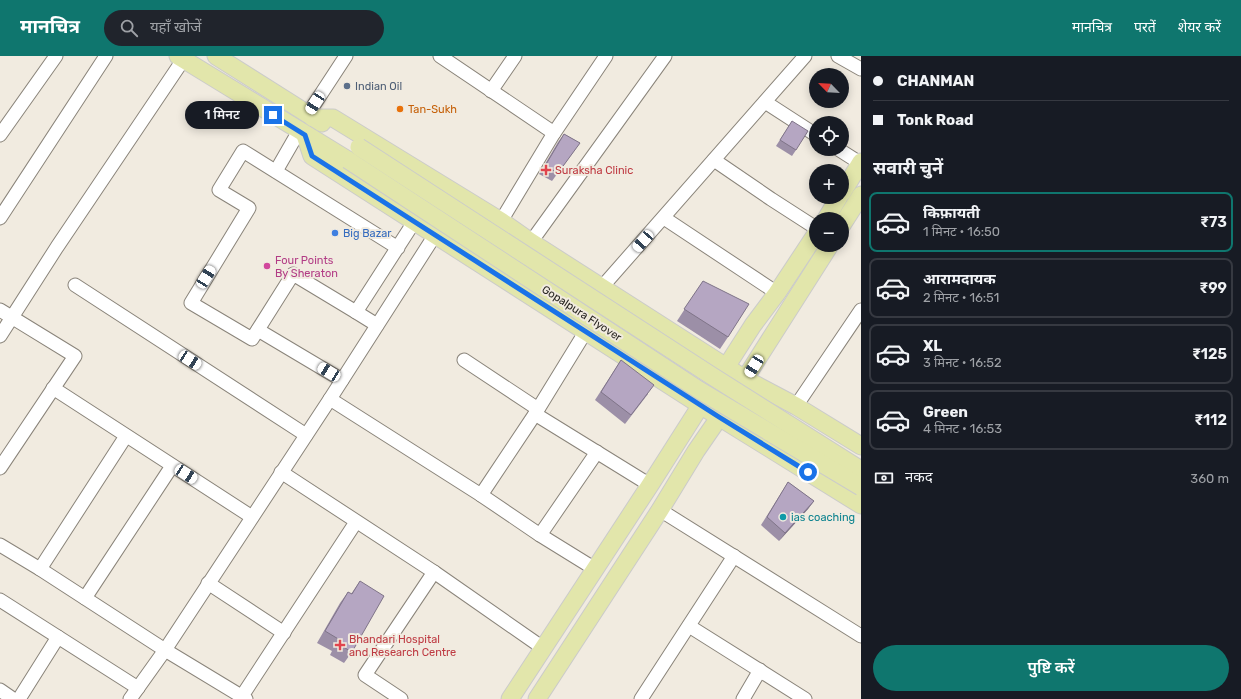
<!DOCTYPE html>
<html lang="hi">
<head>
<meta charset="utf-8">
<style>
  :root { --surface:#171b24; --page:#20242c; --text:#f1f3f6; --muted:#9ea1a6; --line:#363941; --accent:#0f766e }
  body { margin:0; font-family:Rubik,"Noto Sans Devanagari",sans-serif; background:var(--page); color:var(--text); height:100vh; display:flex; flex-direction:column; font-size:15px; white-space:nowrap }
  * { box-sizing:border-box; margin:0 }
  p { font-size:13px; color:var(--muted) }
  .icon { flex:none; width:22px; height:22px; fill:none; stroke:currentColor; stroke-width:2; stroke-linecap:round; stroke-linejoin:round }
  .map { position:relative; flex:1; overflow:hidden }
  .drawer { display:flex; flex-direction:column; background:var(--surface); width:380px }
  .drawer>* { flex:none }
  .hud { display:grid; align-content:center; height:88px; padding:0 12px; background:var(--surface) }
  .needle { width:26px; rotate:295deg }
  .buttons { position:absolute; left:809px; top:12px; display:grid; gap:8px }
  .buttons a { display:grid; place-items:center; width:40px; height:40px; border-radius:50%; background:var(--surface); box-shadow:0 2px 10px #0003; font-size:20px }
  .end { position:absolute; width:18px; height:18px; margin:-9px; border:5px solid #1a73e8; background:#fff; box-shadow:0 0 0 2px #fff }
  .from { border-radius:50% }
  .bubble { position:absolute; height:28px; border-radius:14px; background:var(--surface); box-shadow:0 2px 10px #0003; font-size:13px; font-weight:600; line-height:28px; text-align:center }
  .car { position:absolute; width:12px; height:24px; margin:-12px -6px; border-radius:5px; box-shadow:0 0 3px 1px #0007; background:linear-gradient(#fff 24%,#345 0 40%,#fff 0 76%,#345 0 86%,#fff 0) }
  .hud b { display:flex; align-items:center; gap:14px; height:38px; font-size:15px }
  .hud b+b { border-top:1px solid var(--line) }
  .hud i { width:10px; height:10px; background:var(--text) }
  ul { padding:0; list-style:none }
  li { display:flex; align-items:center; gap:12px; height:60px; margin:0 8px 6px; padding:0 4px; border:2px solid var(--line); border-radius:8px }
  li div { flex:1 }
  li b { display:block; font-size:15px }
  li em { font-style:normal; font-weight:600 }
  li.active { border-color:var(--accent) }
  li>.icon { width:36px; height:36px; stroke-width:1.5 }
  h2 { padding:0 12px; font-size:18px; line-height:48px }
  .pay { display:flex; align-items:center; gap:10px; height:44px; padding:0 12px; font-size:15px }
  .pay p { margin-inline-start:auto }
  .cta { display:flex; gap:8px; margin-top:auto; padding:8px 12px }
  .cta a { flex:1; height:46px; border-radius:24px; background:var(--accent); color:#fff; font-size:16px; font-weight:600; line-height:46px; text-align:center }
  header { display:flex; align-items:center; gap:24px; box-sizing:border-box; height:56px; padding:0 20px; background:var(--accent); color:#fff }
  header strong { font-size:19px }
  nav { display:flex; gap:22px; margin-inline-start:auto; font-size:14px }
  .search { width:280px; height:36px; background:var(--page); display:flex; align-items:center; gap:10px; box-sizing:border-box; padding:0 14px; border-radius:22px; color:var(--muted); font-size:15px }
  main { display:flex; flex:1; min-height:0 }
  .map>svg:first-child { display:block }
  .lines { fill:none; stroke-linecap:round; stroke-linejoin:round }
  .minor-casing { stroke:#8a847a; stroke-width:15 }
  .major-casing { stroke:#cbcbca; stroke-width:19 }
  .minor { stroke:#fff; stroke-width:13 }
  .major { stroke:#e2e6ab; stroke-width:17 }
  .major-bridge-casing { stroke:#cbcbca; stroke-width:19; stroke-linecap:butt }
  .major-bridge { stroke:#e2e6ab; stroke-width:17 }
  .wall { fill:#9c8fa7 }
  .shaded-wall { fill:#7f7488 }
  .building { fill:#b5a6c2; stroke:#7f7488 }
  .route { stroke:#1a73e8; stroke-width:5 }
  .service-dot { fill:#5c6f8a; stroke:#f1ebe0; stroke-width:1.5 }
  .food-dot { fill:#e8710a; stroke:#f1ebe0; stroke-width:1.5 }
  .health-dot { fill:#e0444e; stroke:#f1ebe0; stroke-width:1.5 }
  .shop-dot { fill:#3f7fe0; stroke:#f1ebe0; stroke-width:1.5 }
  .hotel-dot { fill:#d1479c; stroke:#f1ebe0; stroke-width:1.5 }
  .culture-dot { fill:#0f9aa8; stroke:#f1ebe0; stroke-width:1.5 }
  .labels { text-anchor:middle; stroke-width:4; stroke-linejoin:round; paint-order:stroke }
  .service-label { font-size:11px; fill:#4e5e75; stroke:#f1ebe0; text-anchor:start }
  .food-label { font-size:11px; fill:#c56008; stroke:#f1ebe0; text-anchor:start }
  .health-label { font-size:11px; fill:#be3a42; stroke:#f1ebe0; text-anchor:start }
  .shop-label { font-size:11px; fill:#366cbe; stroke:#f1ebe0; text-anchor:start }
  .hotel-label { font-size:11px; fill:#b23c85; stroke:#f1ebe0; text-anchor:start }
  .street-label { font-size:11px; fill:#282622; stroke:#f1ebe0 }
  .culture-label { font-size:11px; fill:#0d838f; stroke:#f1ebe0; text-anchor:start }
</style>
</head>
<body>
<header>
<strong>मानचित्र</strong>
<div class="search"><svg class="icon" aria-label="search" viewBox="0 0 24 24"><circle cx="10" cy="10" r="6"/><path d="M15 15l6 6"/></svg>यहाँ खोजें</div>
<nav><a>मानचित्र</a><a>परतें</a><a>शेयर करें</a></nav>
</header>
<main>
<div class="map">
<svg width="861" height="643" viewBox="0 0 861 643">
  <rect width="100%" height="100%" fill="#f1ebe0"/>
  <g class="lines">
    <g class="minor-casing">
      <g id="minor">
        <path d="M440,0L554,77"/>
        <path d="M838,0L861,13"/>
        <path d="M491,35L515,0"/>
        <path d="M765,46L816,79"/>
        <path d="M308,58L346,0"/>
        <path d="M0,79L56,0"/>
        <path d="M838,93L860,107"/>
        <path d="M714,104L771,143L816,172"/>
        <path d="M276,115L299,75"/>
        <path d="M0,162L106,0"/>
        <path d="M664,162L777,237"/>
        <path d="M501,165L554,77L606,0"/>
        <path d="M531,186L665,0"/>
        <path d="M398,192L243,95L219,134L249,152L191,247L252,283L293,218L356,256L414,166"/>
        <path d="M75,229L306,379"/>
        <path d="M602,231L805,0"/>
        <path d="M0,254L75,300L0,412"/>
        <path d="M356,256L377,269"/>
        <path d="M258,274L342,324"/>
        <path d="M0,280L57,191L183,4"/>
        <path d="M464,304L538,353"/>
        <path d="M53,332L252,461"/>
        <path d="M330,343L481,439L540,479L595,513"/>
        <path d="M796,350L861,254"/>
        <path d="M535,358L650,429"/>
        <path d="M281,416L434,516L543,592"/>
        <path d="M481,439L535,358L586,275"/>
        <path d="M660,454L861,580"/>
        <path d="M540,479L597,396"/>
        <path d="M0,489L40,513L165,594L246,643"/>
        <path d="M40,513L126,380"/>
        <path d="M208,527L284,577"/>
        <path d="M85,542L172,410"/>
        <path d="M0,544L138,632"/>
        <path d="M689,570L805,643"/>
        <path d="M0,634L13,643"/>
        <path d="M242,640L356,466"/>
        <path d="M19,643L58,581"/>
        <path d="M130,643L165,594L330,343L435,179"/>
        <path d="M401,643L365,619L434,516"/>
        <path d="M641,643L734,500"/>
        <path d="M743,643L760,614"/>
      </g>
    </g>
    <g class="major-casing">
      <g id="major">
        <path d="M178,0L348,104"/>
        <path d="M216,0L322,67"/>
        <path d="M313,62H333L501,165L531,186L745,323L796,350L861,390"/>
        <path d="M305,79L312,100L719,361L861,449"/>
        <path d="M842,137L861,106"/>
        <path d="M826,163L839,141"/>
        <path d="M842,169L861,139"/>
        <path d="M721,319L753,269L777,237L816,178"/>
        <path d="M739,332L830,189"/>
        <path d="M510,643L650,429L706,341"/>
        <path d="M537,643L660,454L696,395L725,353"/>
      </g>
    </g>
    <use href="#minor" class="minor"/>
    <use href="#major" class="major"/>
    <g class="major-bridge-casing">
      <g id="major-bridge">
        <path d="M359,91L712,320L861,414"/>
        <path d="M348,104L699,334L861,431"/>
      </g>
    </g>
    <use href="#major-bridge" class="major-bridge"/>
  </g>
  <g class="wall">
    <path d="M792,65L796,94L792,100L776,90Z"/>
    <path d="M564,78L580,87L552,125L539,118L558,86Z"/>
    <path d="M703,225L728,281L720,293L677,265Z"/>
    <path d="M621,304L648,338L625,368L595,344Z"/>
    <path d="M788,426L814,445L808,453L779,485L761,469Z"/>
    <path d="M360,525L352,596L344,607L330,599L332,595L317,587L340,547L348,536L351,538Z"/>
  </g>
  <path class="shaded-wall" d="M814,445L808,453L779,485L785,477Z"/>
  <g class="building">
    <path d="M792,65L808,75L796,94L780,84Z"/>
    <path d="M564,78L580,87L558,117L545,110Z"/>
    <path d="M703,225L749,248L728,281L684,253Z"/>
    <path d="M621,304L654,329L631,359L601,336Z"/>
    <path d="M788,426L814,445L785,477L767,461Z"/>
    <path d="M360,525L384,540L352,596L338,588L340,584L325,575L348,536L352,538Z"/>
  </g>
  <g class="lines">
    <path class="route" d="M273,59L305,79L312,100L719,361L808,416"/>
  </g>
  <circle class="service-dot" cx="347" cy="30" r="4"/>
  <circle class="food-dot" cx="400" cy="53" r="4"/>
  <g class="health-dot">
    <path d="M544 108h4v4h4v4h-4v4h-4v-4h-4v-4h4z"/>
    <path d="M338 583h4v4h4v4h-4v4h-4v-4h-4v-4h4z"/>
  </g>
  <circle class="shop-dot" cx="335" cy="177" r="4"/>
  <circle class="hotel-dot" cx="267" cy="210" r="4"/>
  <circle class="culture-dot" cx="783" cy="461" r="4"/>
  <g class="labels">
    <g class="service-label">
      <text x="355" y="34">Indian Oil</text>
    </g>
    <g class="food-label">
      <text x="408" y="57">Tan-Sukh</text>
    </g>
    <g class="health-label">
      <text x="555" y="118">Suraksha Clinic</text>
      <text x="349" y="587">Bhandari Hospital<tspan x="349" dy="13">and Research Centre</tspan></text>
    </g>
    <g class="shop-label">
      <text x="343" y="181">Big Bazar</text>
    </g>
    <g class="hotel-label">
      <text x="275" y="208">Four Points<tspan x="275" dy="13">By Sheraton</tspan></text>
    </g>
    <g class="street-label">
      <text transform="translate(582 257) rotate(33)" y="4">Gopalpura Flyover</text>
    </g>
    <g class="culture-label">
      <text x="791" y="465">ias coaching</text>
    </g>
  </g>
</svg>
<div class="buttons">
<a><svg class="needle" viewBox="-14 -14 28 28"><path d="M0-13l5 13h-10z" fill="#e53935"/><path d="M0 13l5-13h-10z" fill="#9ea1a6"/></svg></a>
<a><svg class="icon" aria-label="locate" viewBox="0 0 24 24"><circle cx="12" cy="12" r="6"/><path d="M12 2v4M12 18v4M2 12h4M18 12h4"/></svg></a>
<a>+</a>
<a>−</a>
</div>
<i class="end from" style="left:808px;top:416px"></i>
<i class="end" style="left:273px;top:59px"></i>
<div class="bubble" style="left:185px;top:45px;width:74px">1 मिनट</div>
<i class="car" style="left:315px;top:47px;rotate:213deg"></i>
<i class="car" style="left:643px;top:185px;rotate:222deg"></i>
<i class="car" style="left:206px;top:221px;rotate:32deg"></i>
<i class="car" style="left:190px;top:304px;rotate:123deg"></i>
<i class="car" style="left:754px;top:310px;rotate:212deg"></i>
<i class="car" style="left:329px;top:316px;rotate:301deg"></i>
<i class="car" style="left:186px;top:418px;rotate:123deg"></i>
</div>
<section class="drawer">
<div class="hud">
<b><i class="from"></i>CHANMAN</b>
<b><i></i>Tonk Road</b>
</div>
<h2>सवारी चुनें</h2>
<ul>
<li class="active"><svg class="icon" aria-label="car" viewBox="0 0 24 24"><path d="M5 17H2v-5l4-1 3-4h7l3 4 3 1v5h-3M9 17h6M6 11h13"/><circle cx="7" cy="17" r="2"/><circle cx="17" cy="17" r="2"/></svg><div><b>किफ़ायती</b><p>1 मिनट · 16:50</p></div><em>₹73</em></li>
<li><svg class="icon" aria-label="car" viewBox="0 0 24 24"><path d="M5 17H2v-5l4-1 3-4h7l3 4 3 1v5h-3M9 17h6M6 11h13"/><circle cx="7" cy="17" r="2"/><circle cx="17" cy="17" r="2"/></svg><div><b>आरामदायक</b><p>2 मिनट · 16:51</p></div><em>₹99</em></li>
<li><svg class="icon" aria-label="car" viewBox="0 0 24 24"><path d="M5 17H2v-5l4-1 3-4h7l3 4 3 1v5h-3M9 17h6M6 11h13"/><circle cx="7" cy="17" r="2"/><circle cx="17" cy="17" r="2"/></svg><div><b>XL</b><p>3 मिनट · 16:52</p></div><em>₹125</em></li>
<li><svg class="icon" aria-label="car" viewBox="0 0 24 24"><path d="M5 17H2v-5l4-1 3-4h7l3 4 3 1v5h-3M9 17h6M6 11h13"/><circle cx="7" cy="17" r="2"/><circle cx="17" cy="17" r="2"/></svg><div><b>Green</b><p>4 मिनट · 16:53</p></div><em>₹112</em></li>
</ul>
<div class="pay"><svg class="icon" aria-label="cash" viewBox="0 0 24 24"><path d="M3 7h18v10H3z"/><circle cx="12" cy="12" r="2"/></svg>नकद<p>360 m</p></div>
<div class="cta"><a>पुष्टि करें</a></div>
</section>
</main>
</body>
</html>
